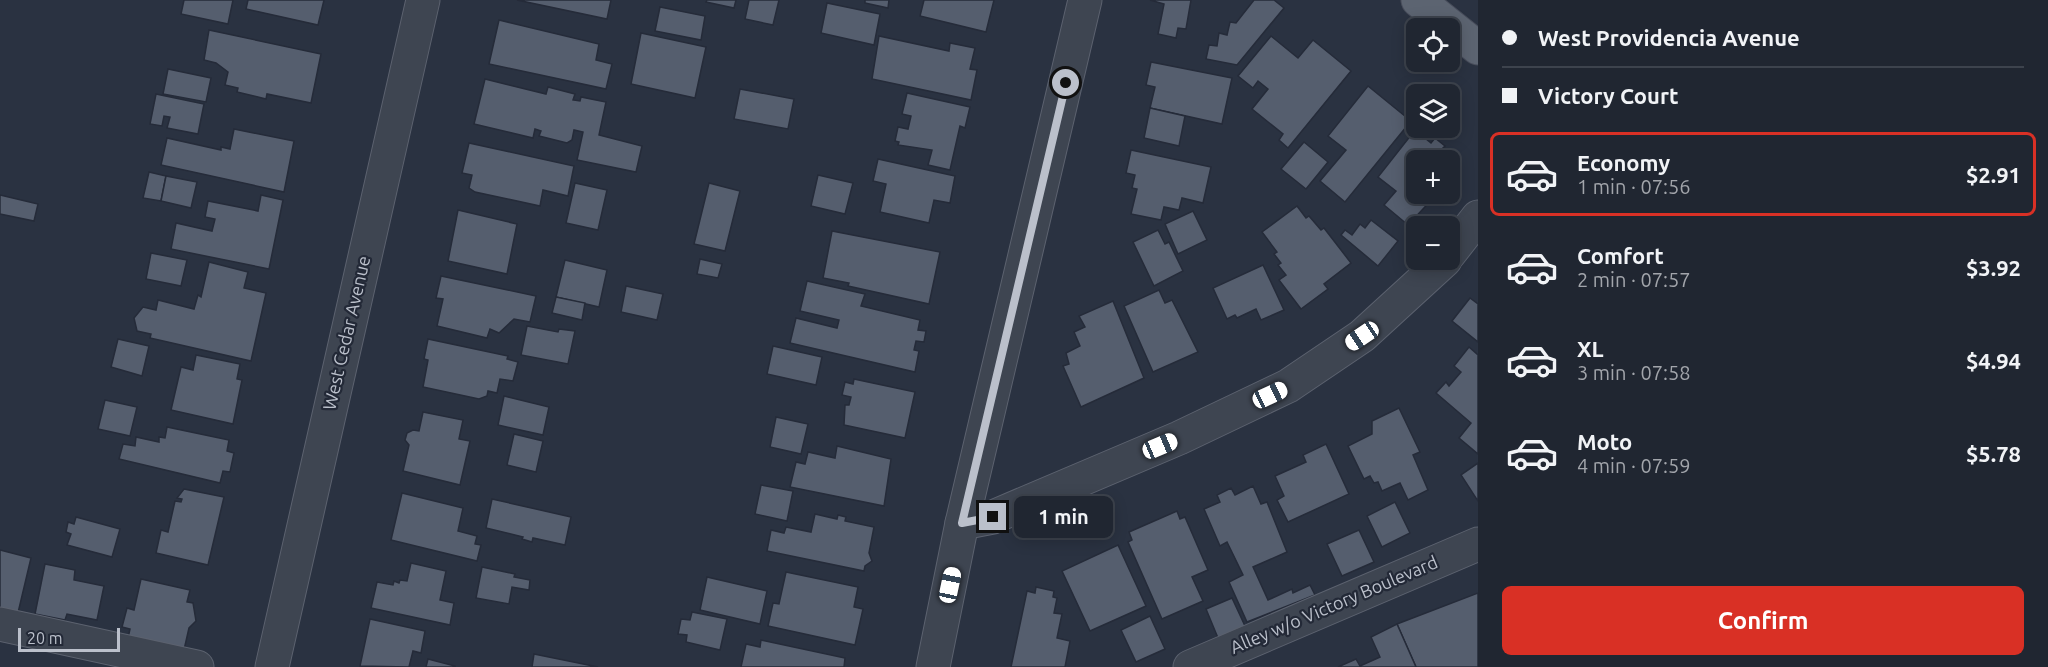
<!DOCTYPE html>
<html lang="en">
<head>
<meta charset="utf-8">
<style>
  :root { --surface:#202631; --page:#282e39; --text:#f1f3f6; --muted:#a2a5ab; --line:#3d434d; --accent:#d93025 }
  body { margin:0; font-family:Ubuntu,sans-serif; background:var(--page); color:var(--text); height:100vh; display:flex; flex-direction:column; font-size:22px; white-space:nowrap }
  * { box-sizing:border-box; margin:0 }
  p { font-size:20px; color:var(--muted) }
  .icon { flex:none; width:33px; height:33px; fill:none; stroke:currentColor; stroke-width:2; stroke-linecap:round; stroke-linejoin:round }
  .map { position:relative; flex:1; overflow:hidden }
  .sheet { display:flex; flex-direction:column; background:var(--surface); width:570px }
  .sheet>* { flex:none }
  .banner { display:grid; align-content:center; height:132px; padding:0 24px; background:var(--surface) }
  .tools { position:absolute; left:1406px; top:18px; display:grid; gap:12px }
  .tools a { display:grid; place-items:center; width:54px; height:54px; border-radius:9px; background:var(--surface); box-shadow:0 3px 15px #0003,0 0 0 2px var(--line); font-size:30px }
  .scale { position:absolute; left:18px; bottom:15px; width:102px; box-sizing:border-box; padding-left:6px; border:3px solid #bbc0cb; border-top:0; font-size:16px; line-height:21px; white-space:nowrap; color:#bbc0cb; -webkit-text-stroke:4px #232937; paint-order:stroke }
  .end { position:absolute; width:27px; height:27px; margin:-14px; border:8px solid #bbc0cb; background:#111; box-shadow:0 0 0 3px #111 }
  .from { border-radius:50% }
  .bubble { position:absolute; height:42px; border-radius:9px; background:var(--surface); box-shadow:0 3px 15px #0003,0 0 0 2px var(--line); font-size:20px; font-weight:600; line-height:42px; text-align:center }
  .car { position:absolute; width:18px; height:36px; margin:-18px -9px; border-radius:8px; box-shadow:0 0 4px 2px #0007; background:linear-gradient(#fff 24%,#345 0 40%,#fff 0 76%,#345 0 86%,#fff 0) }
  .banner b { display:flex; align-items:center; gap:21px; height:57px; font-size:22px }
  .banner b+b { border-top:2px solid var(--line) }
  .banner i { width:15px; height:15px; background:var(--text) }
  ul { padding:0; list-style:none }
  li { display:flex; align-items:center; gap:18px; height:84px; margin:0 12px 9px; padding:0 12px; border:3px solid transparent; border-radius:9px }
  li div { flex:1 }
  li b { display:block; font-size:22px }
  li em { font-style:normal; font-weight:600 }
  li.active { border-color:var(--accent) }
  li>.icon { width:54px; height:54px; stroke-width:1.5 }
  .button { display:flex; gap:12px; margin-top:auto; padding:12px 24px }
  .button a { flex:1; height:69px; border-radius:9px; background:var(--accent); color:#fff; font-size:24px; font-weight:600; line-height:69px; text-align:center }
  main { display:flex; flex:1; min-height:0 }
  .map>svg:first-child { display:block }
  .building { fill:#555e6e; stroke:#252b39; stroke-width:1.5 }
  .lines { fill:none; stroke-linecap:round; stroke-linejoin:round }
  .minor-casing { stroke:#5c626f; stroke-width:35 }
  .major-casing { stroke:#484d5b; stroke-width:35 }
  .minor { stroke:#3e4551; stroke-width:33 }
  .major { stroke:#5c6471; stroke-width:33 }
  .route { stroke:#bbc0cb; stroke-width:8 }
  .labels { text-anchor:middle; stroke-width:4.5; stroke-linejoin:round; paint-order:stroke }
  .street-label { font-size:18px; fill:#bbc0cb; stroke:#232937 }
</style>
</head>
<body>
<main>
<div class="map">
<svg width="1478" height="667" viewBox="0 0 1478 667">
  <rect width="100%" height="100%" fill="#2a3241"/>
  <g class="building">
    <path d="M184,0H233L228,24L181,14Z"/>
    <path d="M248,0H324L318,25L246,9Z"/>
    <path d="M517,0H611L607,19Z"/>
    <path d="M707,0H736L734,8L706,2Z"/>
    <path d="M749,0H779L773,25L745,19Z"/>
    <path d="M865,0H889L888,8L865,3Z"/>
    <path d="M924,0H994L986,32L920,16Z"/>
    <path d="M1191,0L1186,29L1178,28L1176,38L1158,34L1164,4L1150,0Z"/>
    <path d="M1254,0H1274L1284,8L1237,65L1206,59L1209,45L1217,46L1219,33L1227,35L1230,22L1236,23Z"/>
    <path d="M827,3L880,14L874,45L821,33Z"/>
    <path d="M660,7L705,16L701,40L655,31Z"/>
    <path d="M499,20L599,44L596,60L612,64L606,89L489,64Z"/>
    <path d="M209,30L321,54L311,103L267,94L266,99L237,92L238,88L225,85L228,72L216,63L204,60Z"/>
    <path d="M641,33L706,47L695,98L631,84Z"/>
    <path d="M879,36L949,51L950,43L975,48L970,69L977,70L971,100L872,79Z"/>
    <path d="M1271,36L1298,58L1313,40L1351,71L1288,148L1279,140L1283,134L1252,109L1268,89L1258,81L1253,88L1238,76Z"/>
    <path d="M1151,62L1232,78L1222,124L1150,108L1155,87L1146,85Z"/>
    <path d="M168,69L211,78L206,102L163,94Z"/>
    <path d="M485,79L546,94L548,87L575,94L573,100L580,101L581,97L606,102L599,135L642,146L636,172L577,160L583,132L574,130L572,140L567,143L539,136L541,131L535,129L533,138L474,124Z"/>
    <path d="M1368,86L1411,121L1345,202L1320,181L1346,150L1328,136Z"/>
    <path d="M740,89L794,99L788,129L734,119Z"/>
    <path d="M907,93L970,107L965,128L960,126L950,170L928,165L932,150L898,145L899,142L895,141L898,127L908,129L911,116L902,114Z"/>
    <path d="M156,94L204,104L198,134L167,128L170,117L164,116L162,126L150,124Z"/>
    <path d="M1150,108L1185,116L1179,146L1144,138Z"/>
    <path d="M234,129L294,141L284,192L161,165L167,138L221,150V147L230,149Z"/>
    <path d="M1415,130L1431,143L1435,138L1445,146L1440,151L1459,166L1449,179V160H1416V194H1437L1408,225L1384,205L1396,191L1378,177Z"/>
    <path d="M1304,142L1328,162L1306,189L1281,169Z"/>
    <path d="M469,143L574,166L568,196L543,190L540,206L475,192L469,188L472,175L462,173Z"/>
    <path d="M1131,150L1211,167L1203,203L1182,198L1179,210L1164,207L1161,220L1131,214L1137,189L1132,188L1135,175L1126,173Z"/>
    <path d="M878,159L955,176L950,203L934,200L929,223L880,212L886,184L873,181Z"/>
    <path d="M149,172L166,176L161,201L143,198Z"/>
    <path d="M818,175L853,183L845,214L811,206Z"/>
    <path d="M166,176L197,182L191,208L161,201Z"/>
    <path d="M575,183L607,190L598,230L566,223Z"/>
    <path d="M709,183L740,191L725,251L694,244Z"/>
    <path d="M0,195L38,204L34,221L0,214Z"/>
    <path d="M261,195L283,200L269,269L171,249L176,223L212,231L215,219L205,217L208,201L258,211Z"/>
    <path d="M1297,206L1306,218L1309,216L1321,230L1324,228L1351,263L1324,284L1328,289L1301,309L1279,280L1286,275L1278,265L1281,263L1274,254L1277,252L1262,232Z"/>
    <path d="M458,210L517,224L507,274L448,261Z"/>
    <path d="M1193,211L1207,240L1178,254L1165,224Z"/>
    <path d="M1371,220L1398,241L1378,266L1341,235L1345,230L1352,235L1360,224L1365,228Z"/>
    <path d="M1158,230L1165,244L1169,242L1183,271L1154,286L1133,242Z"/>
    <path d="M832,231L940,252L929,304L848,286L849,283L823,278Z"/>
    <path d="M151,253L187,260L181,286L146,279Z"/>
    <path d="M700,259L722,264L718,278L697,274Z"/>
    <path d="M565,260L607,270L599,307L556,297Z"/>
    <path d="M209,262L248,272L244,288L266,293L251,361L150,338L151,334L137,331L134,318L143,307L156,310L158,300L194,309L198,295L201,297Z"/>
    <path d="M1263,265L1284,310L1261,320L1256,309L1237,318L1235,315L1227,319L1213,288Z"/>
    <path d="M441,276L536,296L530,322L514,319L499,333L490,329L487,338L437,326L443,299L436,298Z"/>
    <path d="M807,281L865,294L861,306L920,320L918,330L926,331L924,342L916,341L914,350L919,351L915,372L790,343L796,318L837,328L839,320L800,311Z"/>
    <path d="M626,286L663,294L657,320L621,312Z"/>
    <path d="M1159,290L1165,303L1172,300L1198,352L1153,372L1124,306Z"/>
    <path d="M556,297L585,303L582,320L552,313Z"/>
    <path d="M1470,298L1478,304V342L1452,321Z"/>
    <path d="M1113,301L1144,378L1081,407L1063,366L1069,364L1066,353L1080,346L1074,332L1085,327L1079,316Z"/>
    <path d="M527,326L558,332L559,329L575,331L568,364L521,355Z"/>
    <path d="M118,339L149,346L142,376L111,367Z"/>
    <path d="M428,339L508,356L507,359L518,362L513,381L500,379L497,393L488,391L487,396L479,399L423,387L428,360L424,359Z"/>
    <path d="M773,346L822,357L816,385L767,374Z"/>
    <path d="M1469,347L1478,355V454L1459,438L1471,423L1436,393L1446,382L1449,386L1461,372L1454,366Z"/>
    <path d="M196,355L240,364L237,379L242,380L233,424L171,410L181,367L193,370Z"/>
    <path d="M854,379L915,392L905,438L844,425L845,405H849L851,397L842,395L845,382L853,384Z"/>
    <path d="M504,396L549,407L543,435L498,425Z"/>
    <path d="M105,400L137,407L130,436L98,429Z"/>
    <path d="M1399,408L1420,452L1413,455L1428,490L1408,500L1400,483L1382,491L1378,482L1374,483L1370,476L1364,479L1348,446L1372,434V421Z"/>
    <path d="M423,412L463,420L459,439L470,441L460,485L403,471L409,445L405,440L407,433L413,430L419,431Z"/>
    <path d="M776,417L808,424L801,454L770,447Z"/>
    <path d="M167,427L229,440L227,451L234,453L230,472L223,471L220,483L119,459L123,444L135,446L136,437L159,442V437L165,438Z"/>
    <path d="M514,434L543,441L536,472L507,465Z"/>
    <path d="M1326,444L1349,494L1288,522L1277,500L1284,496L1275,476L1306,462L1303,455Z"/>
    <path d="M837,446L891,459L884,506L790,487L796,462L805,464L808,452L835,458Z"/>
    <path d="M1478,463V501L1461,475Z"/>
    <path d="M761,485L793,491L787,521L755,514Z"/>
    <path d="M1253,486L1261,504L1267,502L1287,552L1253,567L1268,600L1292,589L1293,593L1310,585L1315,595L1247,622L1229,582L1243,575L1227,542L1220,546L1204,509L1220,502L1217,495L1231,488L1235,495Z"/>
    <path d="M184,489L224,497L208,565L156,553L161,530L168,532L175,501L181,502L182,499L177,498Z"/>
    <path d="M402,493L463,508L458,531L477,536L475,544L481,545L477,561L391,540Z"/>
    <path d="M492,499L571,517L565,545L533,538L532,542L522,539L523,537L486,528Z"/>
    <path d="M1395,502L1410,533L1382,547L1367,516Z"/>
    <path d="M1177,511L1180,519L1185,517L1208,570L1192,577L1203,601L1162,619L1128,542L1132,540L1129,532Z"/>
    <path d="M815,514L837,519L838,515L846,517L845,521L874,527L869,553L872,561L865,566L864,571L767,551L771,530L784,533L786,527L811,532Z"/>
    <path d="M76,517L120,529L112,557L67,545L71,534L66,532L68,522L74,524Z"/>
    <path d="M1359,530L1374,562L1342,576L1327,544Z"/>
    <path d="M1118,545L1146,606L1090,631L1062,571Z"/>
    <path d="M0,550L31,558L17,617L0,612Z"/>
    <path d="M411,563L446,571L440,600L454,603L450,625L371,608L377,582L393,585L394,581L399,583L400,580L407,581Z"/>
    <path d="M45,564L75,570L74,580L104,586L97,620L67,614L65,620L35,614Z"/>
    <path d="M482,567L515,574L514,577L530,580L529,590L512,587L509,604L476,598Z"/>
    <path d="M786,572L858,587L854,607L863,609L855,645L768,626L773,603L779,604Z"/>
    <path d="M707,577L767,591L760,624L700,610Z"/>
    <path d="M141,579L190,590L187,602L193,603L196,621L189,628L184,650L128,638L130,629L122,627L127,608L134,610Z"/>
    <path d="M1036,587L1054,591L1053,597L1057,598L1054,613L1062,614L1057,638L1070,641L1065,667H1011L1027,591L1035,593Z"/>
    <path d="M1478,593V667H1416L1397,624Z"/>
    <path d="M1232,598L1245,626L1218,638L1206,609Z"/>
    <path d="M692,612L727,619L720,650L686,642L687,635L678,634L681,619L690,620Z"/>
    <path d="M1150,616L1165,649L1136,662L1121,630Z"/>
    <path d="M370,619L425,631L421,653L413,651L409,667L360,666Z"/>
    <path d="M1397,624L1416,667H1338L1356,659L1360,666L1380,657L1371,637Z"/>
    <path d="M761,640L845,658L844,667H741L746,644L760,647Z"/>
    <path d="M534,654L598,667H532Z"/>
    <path d="M428,659L455,666V667H426Z"/>
  </g>
  <g class="lines">
    <g class="minor-casing">
      <g id="minor">
        <path d="M1449,254L1478,217"/>
        <path d="M962,523L993,517L1179,438L1288,386L1362,336L1445,260"/>
        <path d="M0,624L197,667"/>
        <path d="M272,667L423,0"/>
        <path d="M933,667L962,523L1085,0"/>
        <path d="M1190,667L1478,544"/>
      </g>
    </g>
    <g class="major-casing">
      <path id="major" d="M1418,0L1478,48"/>
    </g>
    <use href="#minor" class="minor"/>
    <use href="#major" class="major"/>
  </g>
  <g class="lines">
    <path class="route" d="M993,517L962,523L1066,83"/>
  </g>
  <g class="labels">
    <g class="street-label">
      <text transform="translate(347 333) rotate(-77)" y="6">West Cedar Avenue</text>
      <text transform="translate(1334 605) rotate(-23)" y="6">Alley w/o Victory Boulevard</text>
    </g>
  </g>
</svg>
<div class="tools">
<a><svg class="icon" aria-label="locate" viewBox="0 0 24 24"><circle cx="12" cy="12" r="6"/><path d="M12 2v4M12 18v4M2 12h4M18 12h4"/></svg></a>
<a><svg class="icon" aria-label="layers" viewBox="0 0 24 24"><path d="M12 4l9 5-9 5-9-5zM3 14l9 5 9-5"/></svg></a>
<a>+</a>
<a>−</a>
</div>
<div class="scale">20 m</div>
<i class="end from" style="left:1066px;top:83px"></i>
<i class="end" style="left:993px;top:517px"></i>
<div class="bubble" style="left:1014px;top:496px;width:99px">1 min</div>
<i class="car" style="left:1362px;top:336px;rotate:236deg"></i>
<i class="car" style="left:1270px;top:395px;rotate:65deg"></i>
<i class="car" style="left:1160px;top:446px;rotate:67deg"></i>
<i class="car" style="left:950px;top:585px;rotate:12deg"></i>
</div>
<section class="sheet">
<div class="banner">
<b><i class="from"></i>West Providencia Avenue</b>
<b><i></i>Victory Court</b>
</div>
<ul>
<li class="active"><svg class="icon" aria-label="car" viewBox="0 0 24 24"><path d="M5 17H2v-5l4-1 3-4h7l3 4 3 1v5h-3M9 17h6M6 11h13"/><circle cx="7" cy="17" r="2"/><circle cx="17" cy="17" r="2"/></svg><div><b>Economy</b><p>1 min · 07:56</p></div><em>$2.91</em></li>
<li><svg class="icon" aria-label="car" viewBox="0 0 24 24"><path d="M5 17H2v-5l4-1 3-4h7l3 4 3 1v5h-3M9 17h6M6 11h13"/><circle cx="7" cy="17" r="2"/><circle cx="17" cy="17" r="2"/></svg><div><b>Comfort</b><p>2 min · 07:57</p></div><em>$3.92</em></li>
<li><svg class="icon" aria-label="car" viewBox="0 0 24 24"><path d="M5 17H2v-5l4-1 3-4h7l3 4 3 1v5h-3M9 17h6M6 11h13"/><circle cx="7" cy="17" r="2"/><circle cx="17" cy="17" r="2"/></svg><div><b>XL</b><p>3 min · 07:58</p></div><em>$4.94</em></li>
<li><svg class="icon" aria-label="car" viewBox="0 0 24 24"><path d="M5 17H2v-5l4-1 3-4h7l3 4 3 1v5h-3M9 17h6M6 11h13"/><circle cx="7" cy="17" r="2"/><circle cx="17" cy="17" r="2"/></svg><div><b>Moto</b><p>4 min · 07:59</p></div><em>$5.78</em></li>
</ul>
<div class="button"><a>Confirm</a></div>
</section>
</main>
</body>
</html>
